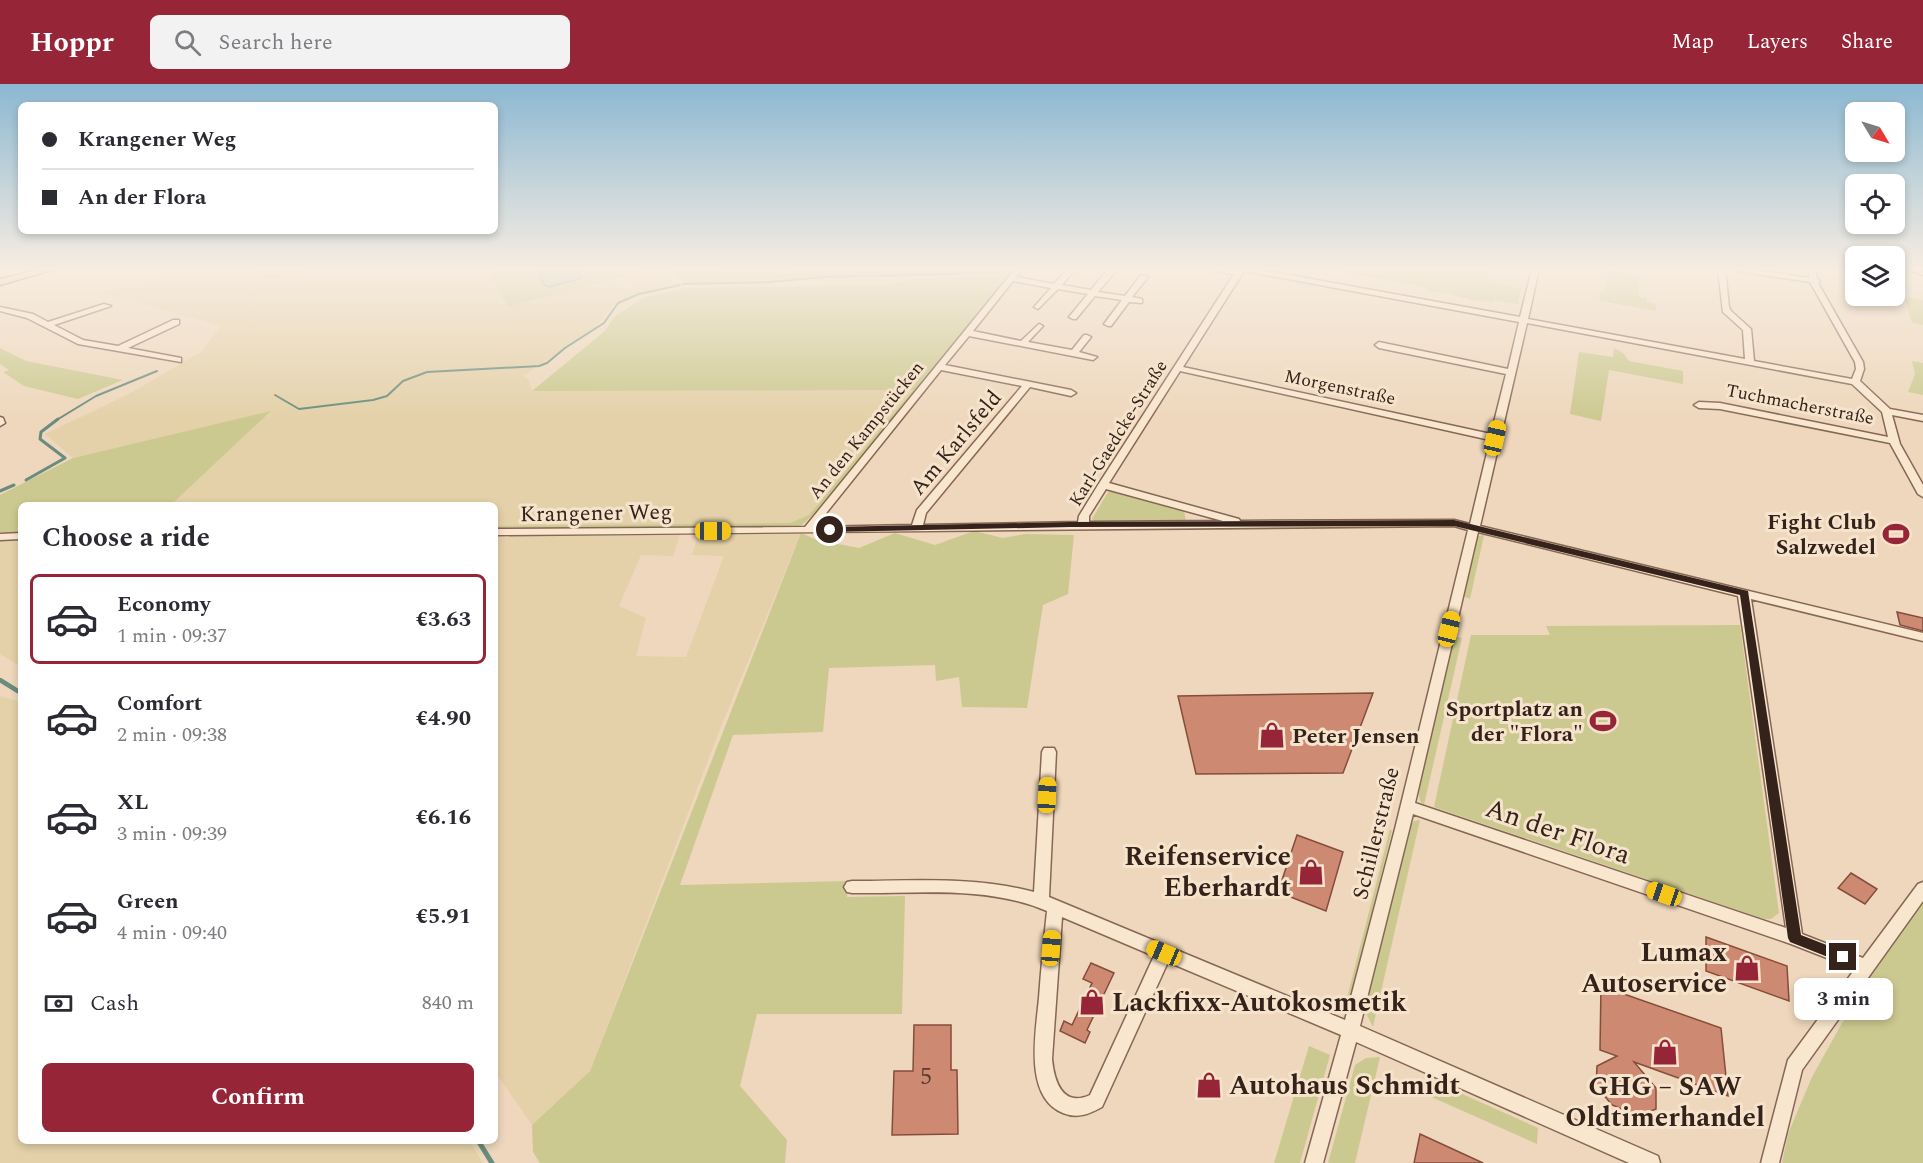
<!DOCTYPE html>
<html lang="en">
<head>
<meta charset="utf-8">
<style>
  :root { --surface:#fff; --page:#f2f2f3; --text:#2b2b33; --muted:#7c7c81; --line:#e1e1e2; --accent:#962537 }
  body { margin:0; font-family:Spectral,serif; background:var(--page); color:var(--text); height:100vh; display:flex; flex-direction:column; font-size:22px; white-space:nowrap }
  * { box-sizing:border-box; margin:0 }
  p { font-size:20px; color:var(--muted) }
  .icon { flex:none; width:33px; height:33px; fill:none; stroke:currentColor; stroke-width:2; stroke-linecap:round; stroke-linejoin:round }
  .map { position:relative; flex:1; overflow:hidden }
  .side { position:absolute; left:18px; top:418px; width:480px; height:642px; display:flex; flex-direction:column; background:var(--surface); border-radius:9px; box-shadow:0 3px 9px #0003 }
  .side>* { flex:none }
  .top-card { position:absolute; left:18px; top:18px; width:480px; height:132px; border-radius:9px; box-shadow:0 3px 9px #0003; display:grid; align-content:center; height:132px; padding:0 24px; background:var(--surface) }
  .needle { width:39px; rotate:128deg }
  .buttons { position:absolute; left:1845px; top:18px; display:grid; gap:12px }
  .buttons a { display:grid; place-items:center; width:60px; height:60px; border-radius:9px; background:var(--surface); box-shadow:0 3px 9px #0003; font-size:30px }
  .end { position:absolute; width:27px; height:27px; margin:-14px; border:8px solid #35231b; background:#fff; box-shadow:0 0 0 3px #fff }
  .from { border-radius:50% }
  .bubble { position:absolute; height:42px; border-radius:9px; background:var(--surface); box-shadow:0 3px 9px #0003; font-size:20px; font-weight:700; line-height:42px; text-align:center }
  .car { position:absolute; width:18px; height:36px; margin:-18px -9px; border-radius:8px; box-shadow:0 0 4px 2px #0007; background:linear-gradient(#f5c518 24%,#345 0 40%,#f5c518 0 76%,#345 0 86%,#f5c518 0) }
  .top-card b { display:flex; align-items:center; gap:21px; height:57px; font-size:22px }
  .top-card b+b { border-top:2px solid var(--line) }
  .top-card i { width:15px; height:15px; background:var(--text) }
  ul { padding:0; list-style:none }
  li { display:flex; align-items:center; gap:18px; height:90px; margin:0 12px 9px; padding:0 12px; border:3px solid transparent; border-radius:9px }
  li div { flex:1 }
  li b { display:block; font-size:22px }
  li em { font-style:normal; font-weight:700 }
  li.on { border-color:var(--accent) }
  li>.icon { width:54px; height:54px; stroke-width:1.5 }
  h2 { padding:0 24px; font-size:27px; line-height:72px }
  .pay { display:flex; align-items:center; gap:15px; height:66px; padding:0 24px; font-size:22px }
  .pay p { margin-inline-start:auto }
  .cta { display:flex; gap:12px; margin-top:auto; padding:12px 24px }
  .cta a { flex:1; height:69px; border-radius:9px; background:var(--accent); color:#fff; font-size:24px; font-weight:700; line-height:69px; text-align:center }
  header { display:flex; align-items:center; gap:36px; box-sizing:border-box; height:84px; padding:0 30px; background:var(--accent); color:#fff }
  header strong { font-size:28px }
  nav { display:flex; gap:33px; margin-inline-start:auto; font-size:21px }
  .search { width:420px; height:54px; background:var(--page); display:flex; align-items:center; gap:15px; box-sizing:border-box; padding:0 21px; border-radius:9px; color:var(--muted); font-size:22px }
  .map>svg:first-child { display:block }
  .farmland { fill:#e4d1a9 }
  .green { fill:#ccc990 }
  .water { fill:#a0bfb1; stroke:#688c7d; stroke-width:1.5 }
  .lines { fill:none; stroke-linecap:round; stroke-linejoin:round }
  .stream-far3 { stroke:#688c7d; stroke-width:2 }
  .stream-far2 { stroke:#688c7d; stroke-width:3 }
  .stream-far1 { stroke:#688c7d; stroke-width:4.5 }
  .stream { stroke:#688c7d; stroke-width:5 }
  .building { fill:#cd8971; stroke:#854d3b; stroke-width:1.5 }
  .minor-casing { stroke:#866755; stroke-width:3 }
  .major-casing { stroke:#53372a; stroke-width:3 }
  .minor { fill:#f9e6cf; fill-rule:evenodd }
  .major { fill:#f4c592; fill-rule:evenodd }
  .route { fill:#35231b }
  .labels { text-anchor:middle; stroke-width:6; stroke-linejoin:round; paint-order:stroke }
  .far-street-label { font-size:18px; fill:#35231b; stroke:#f6e3cc }
  .street-label { font-size:22px; fill:#35231b; stroke:#f6e3cc }
  .poi-label { font-size:22px; font-weight:bold; fill:#35231b; stroke:#f6e3cc; text-anchor:end }
  .near-number-label { font-size:24px; fill:#5b3c30 }
  .near-street-label { font-size:27px; fill:#35231b; stroke:#f6e3cc }
  .near-poi-label { font-size:27px; font-weight:bold; fill:#35231b; stroke:#f6e3cc; text-anchor:end }
</style>
</head>
<body>
<header>
<strong>Hoppr</strong>
<div class="search"><svg class="icon" aria-label="search" viewBox="0 0 24 24"><circle cx="10" cy="10" r="6"/><path d="M15 15l6 6"/></svg>Search here</div>
<nav><a>Map</a><a>Layers</a><a>Share</a></nav>
</header>
<div class="map">
<svg width="1923" height="1079" viewBox="0 0 1923 1079">
  <rect width="100%" height="100%" fill="#eed7bc"/>
  <g class="farmland">
    <path d="M189,185H244L269,195L311,185H475L488,188L508,223L614,194L630,206L634,204L620,192L655,185L680,200L618,216L595,244L523,292L529,296L532,307L913,306L809,431L790,440L495,442V422L171,421L270,328L73,374L45,350L127,311L201,268L221,242L102,209L145,195L156,196Z"/>
    <path d="M801,449L718,650L590,987L532,1041L495,988V452L680,451L673,472L641,471L619,522L646,534L636,572L686,573L724,472L692,471L698,451Z"/>
    <path d="M0,456H21V583L0,570Z"/>
    <path d="M0,612L21,618V1058H470L483,1079H0Z"/>
  </g>
  <g class="green">
    <path d="M244,185H311L269,195Z"/>
    <path d="M502,185H537L544,201L549,203L579,195L576,185H652L508,223L488,188Z"/>
    <path d="M667,185L744,188L795,187L797,185H1013L1011,191H879L685,199Z"/>
    <path d="M1324,185H1481L1488,188V198L1521,204L1518,220L1494,216L1493,218L1471,216L1438,207L1436,209L1425,206V203Z"/>
    <path d="M1608,186L1639,192V213L1647,214V218L1656,220V227L1599,217L1601,206H1605Z"/>
    <path d="M1007,193L1010,194L814,430L802,441L793,444L495,445V442L790,439L809,431L913,306L532,307L605,247L614,233L643,214L686,204L886,201L918,194Z"/>
    <path d="M1904,213L1923,216V241L1912,239Z"/>
    <path d="M0,264L26,277L123,296L78,315L24,302L3,288L9,286L0,280Z"/>
    <path d="M1614,264L1623,269L1629,277L1683,287V300L1609,286L1601,337L1570,330L1579,268L1613,273Z"/>
    <path d="M1912,277L1923,279V311L1908,308L1915,290Z"/>
    <path d="M271,327L171,421L21,422V448H0V411L73,374Z"/>
    <path d="M1110,405L1184,426L1186,438L1097,439L1092,435Z"/>
    <path d="M974,447L1003,454L1025,450L1074,451L1068,510L1043,521L1027,624L962,623L959,593L936,597L935,581L829,584L823,648L733,651L680,801L849,797L847,813L905,812L902,930H757L740,1002L787,1056L785,1079H540L533,1068L532,1041L590,987L801,449L817,456L859,464L895,449L935,461Z"/>
    <path d="M1484,451L1470,515L1463,512L1478,452Z"/>
    <path d="M1740,541L1779,829L1771,835H1764L1434,723L1471,551H1550L1546,542Z"/>
    <path d="M1454,552L1462,554L1424,721L1420,717L1418,707Z"/>
    <path d="M1420,736L1373,943L1365,927L1410,743L1414,737Z"/>
    <path d="M1390,745L1392,747L1349,921L1344,926Z"/>
    <path d="M1923,817V1079H1782L1788,1050L1812,993L1870,889Z"/>
    <path d="M1309,962L1330,971L1300,1079H1274Z"/>
    <path d="M1380,973L1355,1079H1328L1355,981L1366,974Z"/>
    <path d="M1431,996L1538,1044L1537,1060L1427,1011Z"/>
  </g>
  <path class="water" d="M537,185H576L581,192L579,195L549,203L544,201Z"/>
  <g class="lines">
    <g class="stream-far3">
      <path d="M683,200L770,198L824,193L958,190"/>
      <path d="M275,311L299,325L373,316L387,312L403,297L427,288L539,282L547,279L565,264L604,239L618,219L639,210L680,201"/>
      <path d="M55,337L96,312L157,287"/>
    </g>
    <g class="stream-far2">
      <path d="M26,396L65,374L40,355L41,348L58,335"/>
      <path d="M0,407L14,401"/>
    </g>
    <path class="stream-far1" d="M0,596L21,609"/>
    <path class="stream" d="M479,1058L492,1079"/>
  </g>
  <g class="building">
    <path d="M1897,528L1923,534V547L1900,541Z"/>
    <path d="M1373,609L1343,689L1196,690L1178,612Z"/>
    <path d="M1297,751L1343,768L1326,827L1278,808Z"/>
    <path d="M1851,789L1877,805L1865,820L1838,804Z"/>
    <path d="M1706,853L1787,882L1789,917L1706,887Z"/>
    <path d="M1091,879L1114,889L1087,946L1090,948L1085,959L1060,947L1064,937L1072,941L1092,899L1083,895Z"/>
    <path d="M1601,902L1721,944L1728,1012L1634,978L1656,1004V1025L1639,1032L1612,1021L1596,1002L1597,982L1617,972L1600,966Z"/>
    <path d="M914,941H951V986H957L958,1050L892,1051L894,987H913Z"/>
    <path d="M1420,1050L1483,1079H1414Z"/>
  </g>
  <g class="lines">
    <g class="minor-casing">
      <g id="minor">
        <path d="M1015,185H1023L1016,193L1054,200L1068,185H1075L1062,201L1091,206L1108,185H1114V189L1098,208L1125,212L1141,191L1148,193L1132,213L1142,215V219L1129,218L1111,242H1108L1104,240L1122,216L1095,212L1076,235H1073L1069,233L1088,210L1058,205L1038,225L1034,223L1051,204L1013,197L973,247L1021,257L1039,240L1043,242L1028,258L1072,266L1084,251H1087L1091,253L1079,268L1097,273L1093,276L969,252L945,281L1071,306L1076,309L1071,312L1030,303L926,429L923,441L1078,438L1079,432L1098,401L1234,190L1216,187L1213,185H1256L1520,233L1532,185H1539L1528,235L1745,275L1743,246L1723,228L1718,185H1725L1729,223L1731,227L1751,245L1754,277L1852,295L1856,285L1855,278L1810,198L1738,187L1734,185H1749L1809,194V185H1815L1817,195L1820,197L1818,199L1863,278L1864,285L1860,297L1890,325L1923,331V337L1892,331L1900,360L1923,401V413L1918,410L1890,359L1720,325L1699,324L1694,321L1699,318L1720,319L1888,353L1882,328L1852,300L1527,239L1480,442L1923,549V557L1751,515L1802,850L1863,874L1918,800L1923,798V817L1802,986L1779,1079H1761L1788,976L1855,885L1791,860L1413,730L1360,942L1658,1072L1660,1079H1629L1356,958L1323,1079H1305L1341,951L1168,878L1102,1023C1089,1030 1078,1035 1063,1029C1023,1013 1036,947 1039,914C1041,885 1044,856 1047,827C987,801 915,810 852,809L847,808L844,803L847,798L852,797C913,797 975,792 1034,808L1042,668L1044,664H1054L1056,668L1049,813L1345,936L1395,745L1468,446L1454,442C1134,444 815,449 495,451V445L805,443ZM1244,187L1519,238L1508,285L1379,258L1375,261L1379,264L1506,290L1491,350L1183,283ZM941,286L1022,302L917,426L912,441L815,443ZM1180,287L1490,356L1470,440L1454,436L1240,437L1239,435L1109,399ZM1106,405L1223,437L1089,438V432ZM1478,448L1738,512L1786,844L1415,719ZM1062,833L1154,872L1090,1011C1062,1024 1054,996 1052,975Z"/>
        <path d="M104,220L111,222L54,241L83,256L118,262L173,236H179V240L128,264L181,274V278L78,260L27,234L0,227V223L33,230L48,238Z"/>
        <path d="M0,333L3,334L5,339L0,342Z"/>
        <path d="M21,449V455L0,456V450Z"/>
      </g>
    </g>
    <g class="major-casing">
      <g id="major">
        <path d="M41,185H55L0,201V195Z"/>
        <path d="M1908,185H1923V191Z"/>
      </g>
    </g>
    <use href="#minor" class="minor"/>
    <use href="#major" class="major"/>
  </g>
  <linearGradient id="sky" x2="0" y2="1"><stop stop-color="#8bb8d2"/><stop offset="0.55" stop-color="#f7ede1"/><stop offset="1" stop-color="#f7ede1" stop-opacity="0"/></linearGradient>
  <rect width="1923" height="336" fill="url(#sky)"/>
  <path class="route" d="M1454,436L1748,507L1801,851L1847,869L1849,873L1847,877L1843,879L1790,858L1788,854L1740,511L1454,442L1070,443L830,448L826,446L830,443L1070,438Z"/>
  <defs>
    <g id="stadium-bare" transform="scale(2.07)"><path d="M0-5a6.5 5 0 1 0 0 10a6.5 5 0 1 0 0-10ZM-3.5-1.8h7v3.6h-7Z" fill="#962537" stroke="#f6e3cc" stroke-width="2.5" paint-order="stroke"/></g>
    <g id="shop-bare" transform="scale(2.07)"><path d="M-5-2.5h2.3a2.7 3.5 0 0 1 5.4 0H5L5.5 6h-11ZM-1.5-2.5h3a1.5 2.3 0 0 0-3 0Z" fill="#962537" stroke="#f6e3cc" stroke-width="2.5" paint-order="stroke"/></g>
  </defs>
  <g fill-rule="evenodd">
    <use href="#stadium-bare" x="1896" y="450"/>
    <use href="#stadium-bare" x="1603" y="637"/>
    <use href="#shop-bare" x="1272" y="651"/>
    <use href="#shop-bare" x="1311" y="788"/>
    <use href="#shop-bare" x="1747" y="884"/>
    <use href="#shop-bare" x="1092" y="918"/>
    <use href="#shop-bare" x="1665" y="968"/>
    <use href="#shop-bare" x="1209" y="1001"/>
  </g>
  <g class="labels">
    <g class="far-street-label">
      <text transform="translate(1340 303) rotate(12)" y="6">Morgenstraße</text>
      <text transform="translate(1800 320) rotate(11)" y="6">Tuchmacherstraße</text>
      <text transform="translate(866 346) rotate(-51)" y="6">An den Kampstücken</text>
      <text transform="translate(1118 349) rotate(-58)" y="6">Karl-Gaedcke-Straße</text>
    </g>
    <g class="street-label">
      <text transform="translate(955 358) rotate(-50)" y="8">Am Karlsfeld</text>
      <text transform="translate(596 428) rotate(-1)" y="8">Krangener Weg</text>
      <text transform="translate(1375 749) rotate(-76)" y="8">Schillerstraße</text>
    </g>
    <g class="poi-label">
      <text x="1876" y="445">Fight Club<tspan x="1876" dy="25">Salzwedel</tspan></text>
      <text x="1583" y="632">Sportplatz an<tspan x="1583" dy="25">der "Flora"</tspan></text>
      <text x="1292" y="659" text-anchor="start">Peter Jensen</text>
    </g>
    <g class="near-number-label">
      <text x="926" y="1000">5</text>
    </g>
    <g class="near-street-label">
      <text transform="translate(1558 747) rotate(19)" y="9">An der Flora</text>
    </g>
    <g class="near-poi-label">
      <text x="1291" y="781">Reifenservice<tspan x="1291" dy="31">Eberhardt</tspan></text>
      <text x="1727" y="877">Lumax<tspan x="1727" dy="31">Autoservice</tspan></text>
      <text x="1112" y="927" text-anchor="start">Lackfixx-Autokosmetik</text>
      <text x="1229" y="1010" text-anchor="start">Autohaus Schmidt</text>
      <text x="1665" y="1011" text-anchor="middle">GHG – SAW<tspan x="1665" dy="31">Oldtimerhandel</tspan></text>
    </g>
  </g>
</svg>
<div class="buttons">
<a><svg class="needle" viewBox="-14 -14 28 28"><path d="M0-13l5 13h-10z" fill="#e53935"/><path d="M0 13l5-13h-10z" fill="#7c7c81"/></svg></a>
<a><svg class="icon" aria-label="locate" viewBox="0 0 24 24"><circle cx="12" cy="12" r="6"/><path d="M12 2v4M12 18v4M2 12h4M18 12h4"/></svg></a>
<a><svg class="icon" aria-label="layers" viewBox="0 0 24 24"><path d="M12 4l9 5-9 5-9-5zM3 14l9 5 9-5"/></svg></a>
</div>
<i class="end from" style="left:830px;top:446px"></i>
<i class="end" style="left:1843px;top:873px"></i>
<div class="bubble" style="left:1794px;top:894px;width:99px">3 min</div>
<i class="car" style="left:1495px;top:354px;rotate:13deg"></i>
<i class="car" style="left:713px;top:447px;rotate:90deg"></i>
<i class="car" style="left:1449px;top:545px;rotate:14deg"></i>
<i class="car" style="left:1047px;top:711px;rotate:3deg"></i>
<i class="car" style="left:1664px;top:810px;rotate:289deg"></i>
<i class="car" style="left:1051px;top:864px;rotate:5deg"></i>
<i class="car" style="left:1164px;top:869px;rotate:293deg"></i>
<div class="top-card">
<b><i class="from"></i>Krangener Weg</b>
<b><i></i>An der Flora</b>
</div>
<section class="side">
<h2>Choose a ride</h2>
<ul>
<li class="on"><svg class="icon" aria-label="car" viewBox="0 0 24 24"><path d="M5 17H2v-5l4-1 3-4h7l3 4 3 1v5h-3M9 17h6M6 11h13"/><circle cx="7" cy="17" r="2"/><circle cx="17" cy="17" r="2"/></svg><div><b>Economy</b><p>1 min · 09:37</p></div><em>€3.63</em></li>
<li><svg class="icon" aria-label="car" viewBox="0 0 24 24"><path d="M5 17H2v-5l4-1 3-4h7l3 4 3 1v5h-3M9 17h6M6 11h13"/><circle cx="7" cy="17" r="2"/><circle cx="17" cy="17" r="2"/></svg><div><b>Comfort</b><p>2 min · 09:38</p></div><em>€4.90</em></li>
<li><svg class="icon" aria-label="car" viewBox="0 0 24 24"><path d="M5 17H2v-5l4-1 3-4h7l3 4 3 1v5h-3M9 17h6M6 11h13"/><circle cx="7" cy="17" r="2"/><circle cx="17" cy="17" r="2"/></svg><div><b>XL</b><p>3 min · 09:39</p></div><em>€6.16</em></li>
<li><svg class="icon" aria-label="car" viewBox="0 0 24 24"><path d="M5 17H2v-5l4-1 3-4h7l3 4 3 1v5h-3M9 17h6M6 11h13"/><circle cx="7" cy="17" r="2"/><circle cx="17" cy="17" r="2"/></svg><div><b>Green</b><p>4 min · 09:40</p></div><em>€5.91</em></li>
</ul>
<div class="pay"><svg class="icon" aria-label="cash" viewBox="0 0 24 24"><path d="M3 7h18v10H3z"/><circle cx="12" cy="12" r="2"/></svg>Cash<p>840 m</p></div>
<div class="cta"><a>Confirm</a></div>
</section>
</div>
</body>
</html>
